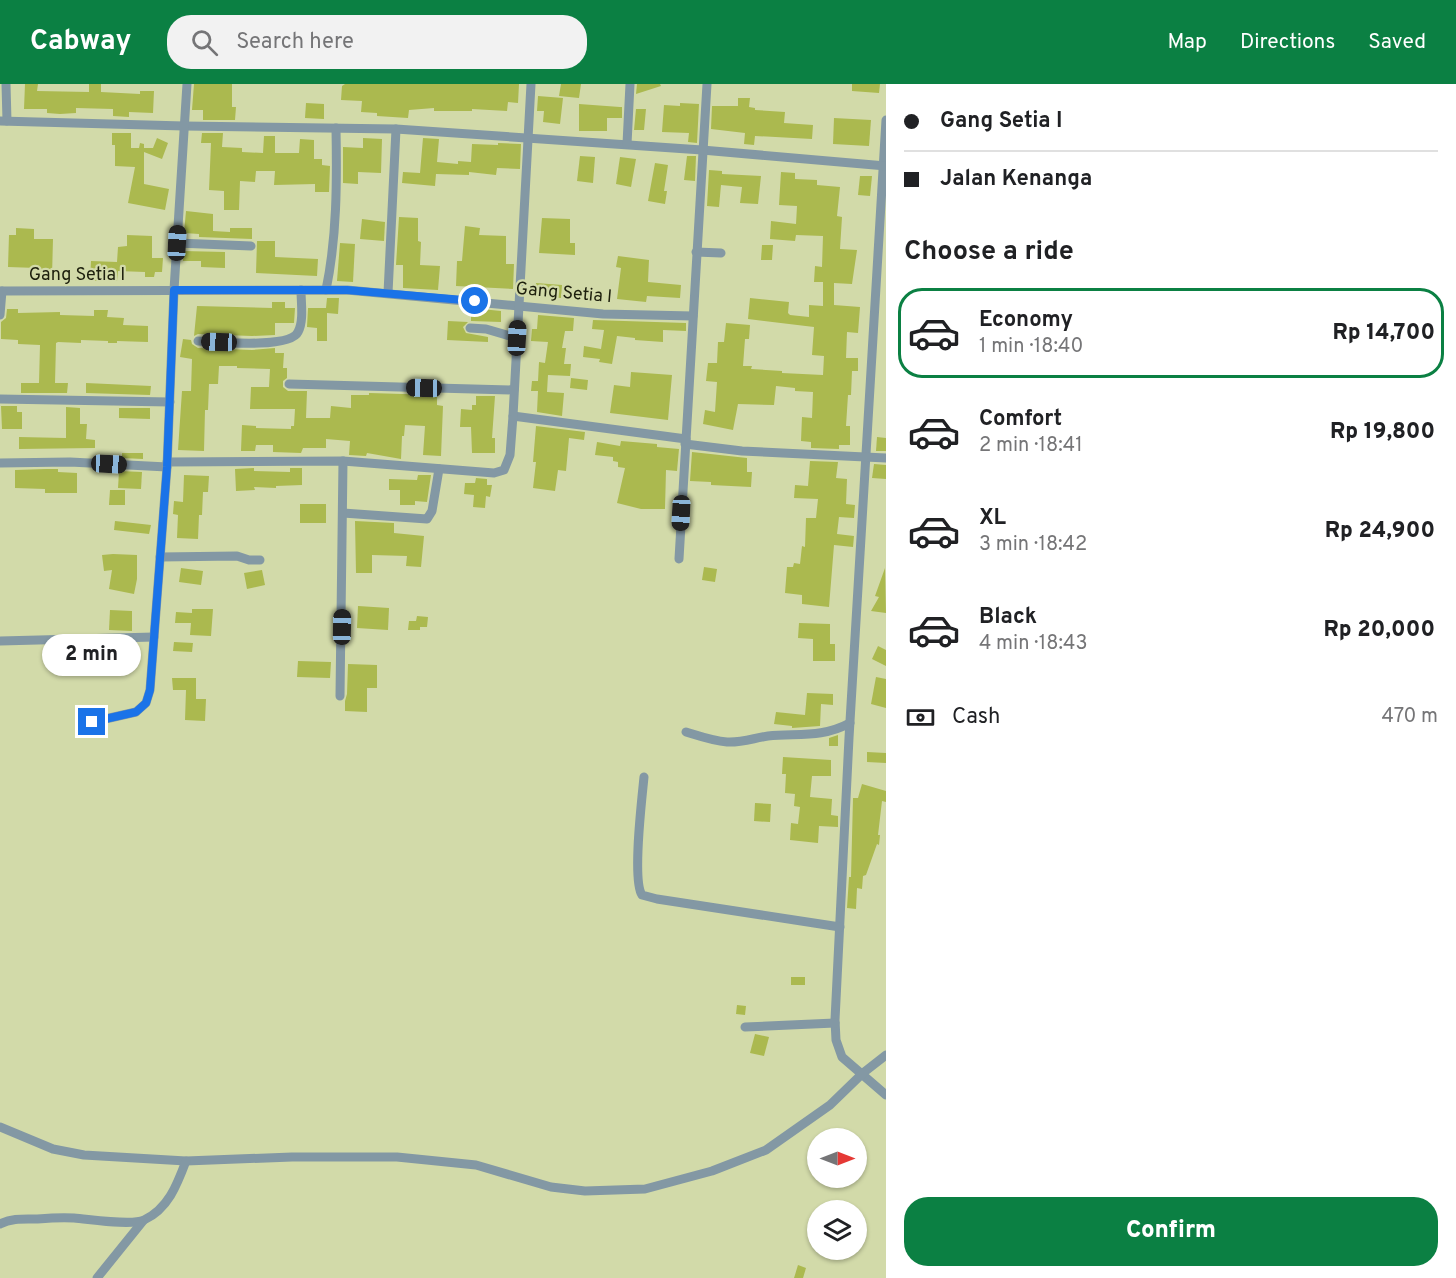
<!DOCTYPE html>
<html lang="en">
<head>
<meta charset="utf-8">
<style>
  :root { --surface:#fff; --page:#f2f2f2; --text:#202124; --muted:#757577; --line:#e0e0e0; --accent:#0b8043 }
  body { margin:0; font-family:Overpass,sans-serif; background:var(--page); color:var(--text); height:100vh; display:flex; flex-direction:column; font-size:22px; white-space:nowrap }
  * { box-sizing:border-box; margin:0 }
  p { font-size:20px; color:var(--muted) }
  .icon { flex:none; width:33px; height:33px; fill:none; stroke:currentColor; stroke-width:2; stroke-linecap:round; stroke-linejoin:round }
  .map { position:relative; flex:1; overflow:hidden }
  .drawer { display:flex; flex-direction:column; background:var(--surface); width:570px }
  .drawer>* { flex:none }
  .top-card { display:grid; align-content:center; height:132px; padding:0 18px; background:var(--surface) }
  .needle { width:39px; rotate:90deg }
  .buttons { position:absolute; left:807px; top:1044px; display:grid; gap:12px }
  .buttons a { display:grid; place-items:center; width:60px; height:60px; border-radius:50%; background:var(--surface); box-shadow:0 2px 4px #0004; font-size:30px }
  .end { position:absolute; width:27px; height:27px; margin:-14px; border:8px solid #1a73e8; background:#fff; box-shadow:0 0 0 3px #fff }
  .from { border-radius:50% }
  .bubble { position:absolute; height:42px; border-radius:21px; background:var(--surface); box-shadow:0 2px 4px #0004; font-size:20px; font-weight:800; line-height:42px; text-align:center }
  .car { position:absolute; width:18px; height:36px; margin:-18px -9px; border-radius:8px; box-shadow:0 0 4px 2px #0007; background:linear-gradient(#222 24%,#8ab4d8 0 40%,#222 0 76%,#8ab4d8 0 86%,#222 0) }
  .top-card b { display:flex; align-items:center; gap:21px; height:57px; font-size:22px }
  .top-card b+b { border-top:2px solid var(--line) }
  .top-card i { width:15px; height:15px; background:var(--text) }
  ul { padding:0; list-style:none }
  li { display:flex; align-items:center; gap:18px; height:90px; margin:0 12px 9px; padding:0 6px; border:3px solid transparent; border-radius:24px }
  li div { flex:1 }
  li b { display:block; font-size:22px }
  li em { font-style:normal; font-weight:800 }
  li.current { border-color:var(--accent) }
  li>.icon { width:54px; height:54px; stroke-width:1.5 }
  h2 { padding:0 18px; font-size:27px; line-height:72px }
  .pay { display:flex; align-items:center; gap:15px; height:66px; padding:0 18px; font-size:22px }
  .pay p { margin-inline-start:auto }
  .cta { display:flex; gap:12px; margin-top:auto; padding:12px 18px }
  .cta a { flex:1; height:69px; border-radius:24px; background:var(--accent); color:#fff; font-size:24px; font-weight:800; line-height:69px; text-align:center }
  header { display:flex; align-items:center; gap:36px; box-sizing:border-box; height:84px; padding:0 30px; background:var(--accent); color:#fff }
  header strong { font-size:28px }
  nav { display:flex; gap:33px; margin-inline-start:auto; font-size:21px }
  .search { width:420px; height:54px; background:var(--page); display:flex; align-items:center; gap:15px; box-sizing:border-box; padding:0 21px; border-radius:24px; color:var(--muted); font-size:22px }
  main { display:flex; flex:1; min-height:0 }
  .map>svg:first-child { display:block }
  .building { fill:#abb94f }
  .lines { fill:none; stroke-linecap:round; stroke-linejoin:round }
  .street { stroke:#8398a4; stroke-width:9 }
  .route { stroke:#1a73e8; stroke-width:8 }
  .labels { text-anchor:middle; stroke-width:4.5; stroke-linejoin:round; paint-order:stroke }
  .street-label { font-size:18px; fill:#1d1f0d; stroke:#d2daa9 }
</style>
</head>
<body>
<header>
<strong>Cabway</strong>
<div class="search"><svg class="icon" aria-label="search" viewBox="0 0 24 24"><circle cx="10" cy="10" r="6"/><path d="M15 15l6 6"/></svg>Search here</div>
<nav><a>Map</a><a>Directions</a><a>Saved</a></nav>
</header>
<main>
<div class="map">
<svg width="886" height="1194" viewBox="0 0 886 1194">
  <rect width="100%" height="100%" fill="#d2daa9"/>
  <g class="building">
    <path d="M25,0H38L37,7L89,8V0H101V8L140,10V7H154L153,29L129,28V33L113,32V25L76,24V29L60,30L47,29V25H24Z"/>
    <path d="M194,0H232V23H236L235,36H203V26H192Z"/>
    <path d="M345,0H519L518,19L508,18L507,27L472,25V27H434V24L409,26L408,34L377,32V29L361,28L362,17L341,16L342,2Z"/>
    <path d="M561,0H581L579,14L559,12Z"/>
    <path d="M637,0H660L661,2L636,10Z"/>
    <path d="M852,0H880L879,9L852,7Z"/>
    <path d="M538,12L563,14L560,40L543,38L544,27H537Z"/>
    <path d="M738,14H750L749,23L755,24V26L785,28L784,39L813,41L812,55L755,52L754,61L744,60L745,49L711,45L712,22H738Z"/>
    <path d="M306,19L324,20V35L305,34Z"/>
    <path d="M680,19L699,20L697,59L688,58L689,49L662,48L664,21L680,22Z"/>
    <path d="M579,20L620,23H622V34H607V47H579Z"/>
    <path d="M636,25H646L644,46H634Z"/>
    <path d="M834,34L871,36L869,62L833,60Z"/>
    <path d="M112,49H131V64H139L140,59L144,60V64H153L157,54L168,59L162,75L144,68V100L169,105L165,126L128,119L135,83L115,82V61H112Z"/>
    <path d="M202,49H223L222,63L242,64V68L263,69L264,52H275V69H299L300,55L314,56V75H322V81L330,82L329,108H315V100L274,101L275,87H256L255,98L240,97L239,126H224V107L209,106L211,59H201Z"/>
    <path d="M363,54L382,55L381,89L358,88V100L343,99V63L363,64Z"/>
    <path d="M423,54L439,55L437,78L458,80V77L471,78L472,60L498,61V59L521,60L520,85L497,84L496,91L469,88V91L436,90L435,102L402,99L403,88L420,89Z"/>
    <path d="M580,72L595,73L593,99L577,97Z"/>
    <path d="M687,72H696L695,97L684,96Z"/>
    <path d="M620,73L636,75L631,103L616,100Z"/>
    <path d="M655,79L668,81L664,107H667L665,120L648,117Z"/>
    <path d="M709,86L722,87V90L761,92L758,120L740,119L742,103L721,101L719,123L707,122Z"/>
    <path d="M781,88L795,89V95L817,96V101L840,103L837,132L842,133L840,165L857,166L852,200L834,199V221L860,223L858,249L847,248L846,274H858V287H852L851,311H848L846,342H850V361H839V365L811,364V358L801,357L802,333L812,334L813,308L795,307V304L776,302L774,321L738,320L733,346L703,340L705,326L715,328L717,298L706,297L708,279H717L718,258H724L726,239L750,241L749,255H745L743,282H752L751,285L782,287V289L823,291L824,272L812,271L814,243L748,235L750,214L789,218L788,229L790,231L809,233V221L823,222V198H814L815,182L822,183L823,152L796,151L795,157L770,155L771,137L796,140L797,122L779,121Z"/>
    <path d="M860,92H872L870,112L858,111Z"/>
    <path d="M186,127L213,130V147L230,148V144H252V155L199,153V150L184,149Z"/>
    <path d="M399,133L418,134V157L421,158L420,181L440,182L438,206L403,204V181H396Z"/>
    <path d="M542,134L570,135V159H575V171L539,169Z"/>
    <path d="M362,135L385,138L384,157L360,155Z"/>
    <path d="M465,142L480,144L479,151L506,152V180H514L513,205L456,202L457,177H462Z"/>
    <path d="M16,144L34,145V155H53L52,192H37V184L8,183L9,151H16Z"/>
    <path d="M127,151L152,152V174H163L162,188H155L154,193H145V188L118,187L117,197H90L91,177L117,178L118,163L127,162Z"/>
    <path d="M257,157H275V173L318,175L317,192L256,189Z"/>
    <path d="M340,159L355,160L353,198L337,197Z"/>
    <path d="M762,161H773L772,176H761Z"/>
    <path d="M183,167L225,168V184L201,183V177H183Z"/>
    <path d="M618,172L649,176L648,198L681,201L680,214L647,212L646,218L617,215L621,184L616,183Z"/>
    <path d="M536,199L562,201L561,214L535,212Z"/>
    <path d="M327,214H339L338,230L327,229V257H317V244L307,243L308,224H326Z"/>
    <path d="M272,218H285V224H295L294,239H275V251L252,252L198,250L194,252L197,222L272,224Z"/>
    <path d="M471,224L501,227V238L471,237Z"/>
    <path d="M7,225H18V229L60,228V231L94,232V226H108L107,233L124,234L123,241L148,242V258L117,257V259H108V257L81,256V259L58,258L56,259L55,299H68L67,309H21V299H39L40,261L18,260V256L1,255V238L6,234Z"/>
    <path d="M538,231L574,234L573,247H565L562,264H566L564,280H571L570,292L548,291L547,308L564,309L562,332L537,328L538,307H531L532,297H538L539,278L545,279L548,258L531,257L532,245H537Z"/>
    <path d="M593,236L686,239V247L663,246V258L635,256V254L617,252L612,280L599,278L600,275L583,273L584,262L601,265L604,246L592,245Z"/>
    <path d="M448,237L468,238L463,243L466,249L488,253V258L447,256Z"/>
    <path d="M183,255L191,256L192,260L198,264L252,266L275,264V269H284L283,284H287V294L283,297V303L288,307H307L306,334H330L331,322L351,324V311H369V309L437,311V321L443,322L441,372L423,371L425,342L405,341L404,352H402L401,375L367,369L366,372L349,371L350,357L326,355V364H303L301,369L273,368V361H256L255,367H241L242,341L256,342V344L291,345V342H294L295,325H250L251,303H269L270,285L237,284V282H219L218,300H209L208,326H205L204,367L178,366L182,307H191L192,275L180,273Z"/>
    <path d="M631,288L672,291L668,336L610,329L614,301L630,303Z"/>
    <path d="M571,294L588,296L587,306L570,304Z"/>
    <path d="M86,299L151,302L150,311L86,309Z"/>
    <path d="M476,312H495L492,354H495V369H472L471,343H460L461,325L472,326V321H476Z"/>
    <path d="M1,322H17V328H22V345H2Z"/>
    <path d="M66,323L80,324V340H87L86,355L95,356V364L19,365V353L66,354Z"/>
    <path d="M119,324H150V335L119,334Z"/>
    <path d="M536,342L585,348L584,356L569,354L566,387L558,386L555,407L533,404L536,378H533Z"/>
    <path d="M877,353L886,354V367H876Z"/>
    <path d="M621,357L657,360V363L679,365L677,387L666,386L665,425H641L617,419L625,384L618,383V378L613,377V373L595,371L597,358L620,362Z"/>
    <path d="M692,368L747,374V388H752L751,403L711,401V398L690,397Z"/>
    <path d="M122,369H143V375L122,374Z"/>
    <path d="M810,377L838,378L836,394L847,395L846,420L855,421L854,434L839,433L837,450L854,452L853,463L834,461L829,523L802,520V511L785,509L787,483H793L794,479L800,480L802,462L805,463L806,434H816L818,415L794,414L795,401L808,402Z"/>
    <path d="M874,380L886,381V395L872,394Z"/>
    <path d="M254,384V387L290,388V384H302V401L276,402V404L254,403L255,406L236,407L235,385Z"/>
    <path d="M46,385H58V388L77,389V409H45V405L15,404V386Z"/>
    <path d="M119,387L142,388L141,405L118,404Z"/>
    <path d="M184,391L209,392L208,408H203L202,431H199L198,455L177,454L178,431L173,430L174,417L183,418Z"/>
    <path d="M418,391H431L427,418L415,417V421H400V406H389V395L417,396Z"/>
    <path d="M476,394L487,395V401H492L490,413L486,412L485,424L473,423L474,411L464,410L465,399H475Z"/>
    <path d="M110,406H125V421H109Z"/>
    <rect x="300" y="420" width="26" height="19"/>
    <path d="M115,437L151,441L149,450L114,446Z"/>
    <path d="M355,437L394,439V449L424,452L421,483L406,482L407,472L372,471V489H356Z"/>
    <path d="M113,470L137,471V495L134,510L109,505L112,486L104,487L102,471Z"/>
    <path d="M704,483L717,485L715,498L702,496Z"/>
    <path d="M181,484L203,487L201,501L179,498Z"/>
    <path d="M885,484L886,529L871,527L879,513L875,512Z"/>
    <path d="M262,486L265,501L247,505L244,489Z"/>
    <path d="M358,522L389,524L388,546L357,544Z"/>
    <path d="M192,525H213L211,552L190,551L191,539H175L176,528L192,529Z"/>
    <path d="M110,526L132,527V547L109,546Z"/>
    <path d="M417,532L428,533L427,543H420V546H408L409,537H416Z"/>
    <path d="M799,539L830,540V560H835V577H813V555L798,554Z"/>
    <path d="M174,558L193,559L192,568L173,567Z"/>
    <path d="M101,561L137,565L135,581L100,578Z"/>
    <path d="M878,562L886,566V582L872,575Z"/>
    <path d="M298,577L331,578L330,594L297,593Z"/>
    <path d="M348,580L377,581V604H367V628L345,627V617L347,610Z"/>
    <path d="M876,593L886,595V624L871,620Z"/>
    <path d="M172,594H196V615H206L205,637L185,636L186,606H173Z"/>
    <path d="M807,609L833,610V621L821,620L820,642L792,644V642L774,640L776,628L805,631Z"/>
    <path d="M838,651V662H829V654Z"/>
    <path d="M867,668L886,669V679L867,678Z"/>
    <path d="M783,673L831,676V692H812L810,713L832,715L831,731L838,732V743L819,742L818,759L790,756L791,739L798,740L800,723L794,722L795,710L785,709L786,690H782Z"/>
    <path d="M862,700L886,707V718L882,717L878,751H880L879,761L877,760L866,791L863,792L862,805L857,804L856,825L847,824L849,793H851L853,714H858Z"/>
    <path d="M755,719L771,720L770,738L754,737Z"/>
    <rect x="791" y="893" width="14" height="8"/>
    <path d="M737,921L746,922L745,931L736,930Z"/>
    <path d="M755,950L769,953L764,972L750,969Z"/>
    <path d="M798,1181L806,1184L803,1194H794Z"/>
  </g>
  <g class="lines">
    <g class="street">
      <path d="M6,0L7,37"/>
      <path d="M886,36L849,654L835,936L836,956L842,973L886,1011"/>
      <path d="M0,37L184,42L396,45L702,66L886,82"/>
      <path d="M627,60L630,0"/>
      <path d="M177,159L251,162"/>
      <path d="M696,168L721,169"/>
      <path d="M326,206C337,153 337,98 336,44"/>
      <path d="M0,207L347,206L603,230L693,232"/>
      <path d="M388,209L396,45"/>
      <path d="M0,231L2,207"/>
      <path d="M470,244L486,245L517,254"/>
      <path d="M198,257C217,258 290,265 298,248C304,237 301,219 301,206"/>
      <path d="M289,300L514,306"/>
      <path d="M0,315L170,318"/>
      <path d="M513,332L686,355"/>
      <path d="M685,360L742,367L886,374"/>
      <path d="M167,378L343,377L494,389L504,386L510,371L513,332L531,0"/>
      <path d="M0,379L70,378L167,383"/>
      <path d="M343,429L427,435L432,427L439,385"/>
      <path d="M160,473L237,472L249,476H260"/>
      <path d="M679,475L707,0"/>
      <path d="M0,557L154,553"/>
      <path d="M340,612L343,377"/>
      <path d="M92,638L136,628L146,619L150,606L167,383L174,206L187,0"/>
      <path d="M686,648C699,652 713,657 727,658C741,659 754,654 768,652C798,649 822,654 850,639"/>
      <path d="M644,693C642,714 632,796 642,811L657,815L840,843"/>
      <path d="M745,943L835,939"/>
      <path d="M0,1043L53,1065L84,1071L186,1077L292,1073H397L476,1081L551,1103L585,1107L645,1105L712,1087L766,1066L830,1021L863,989L886,971"/>
      <path d="M0,1140C11,1134 24,1135 36,1135C49,1134 61,1133 74,1134C89,1135 131,1142 144,1136C168,1125 177,1101 186,1077"/>
      <path d="M97,1194L143,1137"/>
    </g>
  </g>
  <g class="lines">
    <path class="route" d="M92,638L136,628L146,619L150,606L167,383L174,206H347L475,217"/>
  </g>
  <g class="labels">
    <g class="street-label">
      <text x="77" y="196">Gang Setia I</text>
      <text transform="translate(564 208) rotate(5)" y="6">Gang Setia I</text>
    </g>
  </g>
</svg>
<div class="buttons">
<a><svg class="needle" viewBox="-14 -14 28 28"><path d="M0-13l5 13h-10z" fill="#e53935"/><path d="M0 13l5-13h-10z" fill="#757577"/></svg></a>
<a><svg class="icon" aria-label="layers" viewBox="0 0 24 24"><path d="M12 4l9 5-9 5-9-5zM3 14l9 5 9-5"/></svg></a>
</div>
<i class="end from" style="left:475px;top:217px"></i>
<i class="end" style="left:92px;top:638px"></i>
<div class="bubble" style="left:42px;top:550px;width:99px">2 min</div>
<i class="car" style="left:177px;top:159px;rotate:3deg"></i>
<i class="car" style="left:517px;top:254px;rotate:3deg"></i>
<i class="car" style="left:219px;top:258px;rotate:272deg"></i>
<i class="car" style="left:424px;top:304px;rotate:271deg"></i>
<i class="car" style="left:109px;top:380px;rotate:93deg"></i>
<i class="car" style="left:681px;top:429px;rotate:183deg"></i>
<i class="car" style="left:342px;top:543px;rotate:1deg"></i>
</div>
<section class="drawer">
<div class="top-card">
<b><i class="from"></i>Gang Setia I</b>
<b><i></i>Jalan Kenanga</b>
</div>
<h2>Choose a ride</h2>
<ul>
<li class="current"><svg class="icon" aria-label="car" viewBox="0 0 24 24"><path d="M5 17H2v-5l4-1 3-4h7l3 4 3 1v5h-3M9 17h6M6 11h13"/><circle cx="7" cy="17" r="2"/><circle cx="17" cy="17" r="2"/></svg><div><b>Economy</b><p>1 min · 18:40</p></div><em>Rp 14,700</em></li>
<li><svg class="icon" aria-label="car" viewBox="0 0 24 24"><path d="M5 17H2v-5l4-1 3-4h7l3 4 3 1v5h-3M9 17h6M6 11h13"/><circle cx="7" cy="17" r="2"/><circle cx="17" cy="17" r="2"/></svg><div><b>Comfort</b><p>2 min · 18:41</p></div><em>Rp 19,800</em></li>
<li><svg class="icon" aria-label="car" viewBox="0 0 24 24"><path d="M5 17H2v-5l4-1 3-4h7l3 4 3 1v5h-3M9 17h6M6 11h13"/><circle cx="7" cy="17" r="2"/><circle cx="17" cy="17" r="2"/></svg><div><b>XL</b><p>3 min · 18:42</p></div><em>Rp 24,900</em></li>
<li><svg class="icon" aria-label="car" viewBox="0 0 24 24"><path d="M5 17H2v-5l4-1 3-4h7l3 4 3 1v5h-3M9 17h6M6 11h13"/><circle cx="7" cy="17" r="2"/><circle cx="17" cy="17" r="2"/></svg><div><b>Black</b><p>4 min · 18:43</p></div><em>Rp 20,000</em></li>
</ul>
<div class="pay"><svg class="icon" aria-label="cash" viewBox="0 0 24 24"><path d="M3 7h18v10H3z"/><circle cx="12" cy="12" r="2"/></svg>Cash<p>470 m</p></div>
<div class="cta"><a>Confirm</a></div>
</section>
</main>
</body>
</html>
